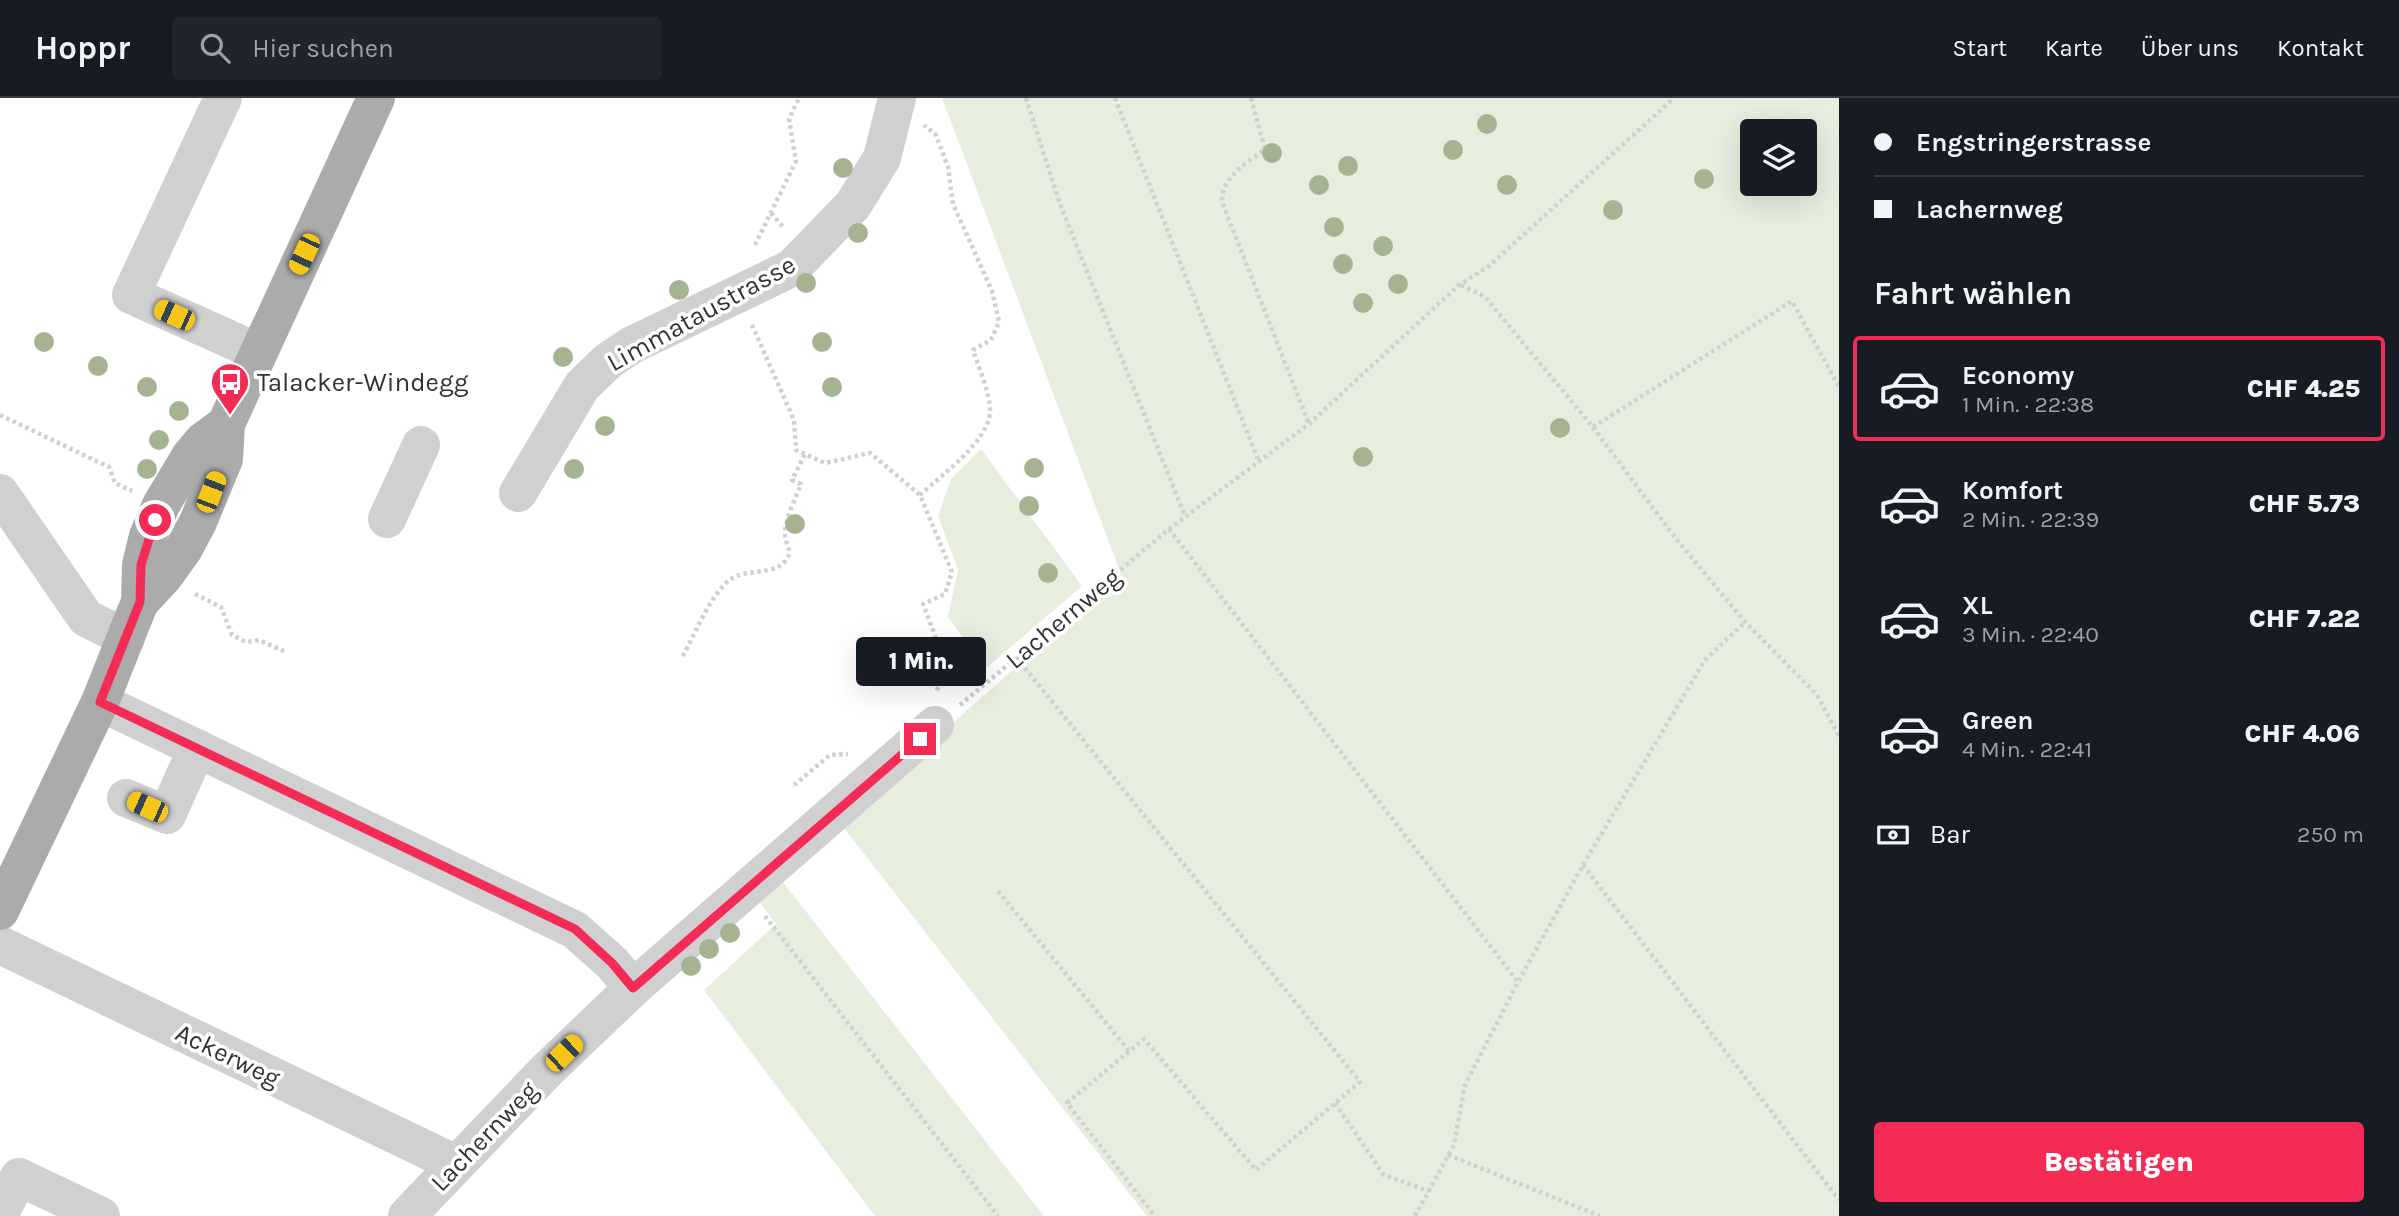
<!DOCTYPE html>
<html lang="de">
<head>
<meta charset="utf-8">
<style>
  :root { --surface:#171b24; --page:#20242c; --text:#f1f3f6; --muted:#9ea1a6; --line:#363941; --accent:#f42b55 }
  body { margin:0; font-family:Karla,sans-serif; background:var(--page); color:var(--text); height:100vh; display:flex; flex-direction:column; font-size:26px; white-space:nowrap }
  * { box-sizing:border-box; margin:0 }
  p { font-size:23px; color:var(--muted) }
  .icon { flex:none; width:38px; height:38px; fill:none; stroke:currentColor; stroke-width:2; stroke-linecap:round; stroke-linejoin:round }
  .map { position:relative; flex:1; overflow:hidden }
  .side { display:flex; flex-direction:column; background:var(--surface); width:560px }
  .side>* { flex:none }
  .hud { display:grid; align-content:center; height:154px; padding:0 35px; background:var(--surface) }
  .buttons { position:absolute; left:1740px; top:21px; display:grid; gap:14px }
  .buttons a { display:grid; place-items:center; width:77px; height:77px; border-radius:7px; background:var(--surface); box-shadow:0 7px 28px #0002; font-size:35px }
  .end { position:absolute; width:32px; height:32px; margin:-16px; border:9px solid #f42b55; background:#fff; box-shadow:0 0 0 4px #fff }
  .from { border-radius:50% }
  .bubble { position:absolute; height:49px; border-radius:7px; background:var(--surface); box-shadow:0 7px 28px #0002; font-size:23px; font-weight:800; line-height:49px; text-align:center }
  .car { position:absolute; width:21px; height:42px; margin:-21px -10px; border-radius:9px; box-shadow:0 0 5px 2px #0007; background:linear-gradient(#f5c518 24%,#345 0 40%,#f5c518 0 76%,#345 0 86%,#f5c518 0) }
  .hud b { display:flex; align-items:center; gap:24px; height:66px; font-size:26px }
  .hud b+b { border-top:2px solid var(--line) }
  .hud i { width:18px; height:18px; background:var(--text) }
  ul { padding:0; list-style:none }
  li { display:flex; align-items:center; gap:21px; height:105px; margin:0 14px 10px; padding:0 21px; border:4px solid transparent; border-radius:7px }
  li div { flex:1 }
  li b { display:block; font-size:26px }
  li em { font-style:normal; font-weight:800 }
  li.current { border-color:var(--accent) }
  li>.icon { width:63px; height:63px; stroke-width:1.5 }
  h2 { padding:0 35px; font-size:32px; line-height:84px }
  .pay { display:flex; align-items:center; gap:18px; height:77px; padding:0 35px; font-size:26px }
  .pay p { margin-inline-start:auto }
  .action { display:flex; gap:14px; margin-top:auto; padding:14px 35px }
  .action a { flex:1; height:80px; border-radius:7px; background:var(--accent); color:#fff; font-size:28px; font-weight:800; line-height:80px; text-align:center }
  header { display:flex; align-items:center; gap:42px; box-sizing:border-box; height:98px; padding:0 35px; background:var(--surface); border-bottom:2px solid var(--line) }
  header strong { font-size:33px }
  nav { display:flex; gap:38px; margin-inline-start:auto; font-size:24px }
  .search { width:490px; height:63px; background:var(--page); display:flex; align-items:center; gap:18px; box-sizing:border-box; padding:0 24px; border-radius:7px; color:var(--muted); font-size:26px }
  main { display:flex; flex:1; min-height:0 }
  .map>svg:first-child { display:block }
  .green { fill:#e8eede; fill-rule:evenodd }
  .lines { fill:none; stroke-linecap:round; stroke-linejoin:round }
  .path { stroke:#d0d0d0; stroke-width:4.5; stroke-dasharray:3.5 3.5; stroke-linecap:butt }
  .minor { stroke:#d0d0d0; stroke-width:38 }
  .major { stroke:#ababab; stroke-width:38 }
  .tree { fill:#a6b393 }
  .route { stroke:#f42b55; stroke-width:9 }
  .labels { text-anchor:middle; stroke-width:7; stroke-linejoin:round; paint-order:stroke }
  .street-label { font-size:26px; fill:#333; stroke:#fff }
  .poi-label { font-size:26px; fill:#333; stroke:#fff; text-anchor:start }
</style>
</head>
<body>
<header>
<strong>Hoppr</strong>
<div class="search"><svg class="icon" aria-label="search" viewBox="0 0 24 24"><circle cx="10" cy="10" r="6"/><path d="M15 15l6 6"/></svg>Hier suchen</div>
<nav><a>Start</a><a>Karte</a><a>Über uns</a><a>Kontakt</a></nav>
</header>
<main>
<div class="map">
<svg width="1839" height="1118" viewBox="0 0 1839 1118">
  <rect width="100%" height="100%" fill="#fff"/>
  <g class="green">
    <path d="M942,0H1839V1118H1147L840,725L1121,476ZM1752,33H1804V86H1752Z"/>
    <path d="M981,351L1082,488L986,570L948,519L958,472L938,418L951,381Z"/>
    <path d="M779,779L1044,1118H875L704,892L776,826L756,800Z"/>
  </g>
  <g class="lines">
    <g class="path">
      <path d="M1026,0L1060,106L1185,418"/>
      <path d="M1115,0L1259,364"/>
      <path d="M1251,0L1265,51C1247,65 1221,79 1222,104L1309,326"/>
      <path d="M771,115L784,130"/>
      <path d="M755,147L796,63L789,21L799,0"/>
      <path d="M1461,187L1485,199L1593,329L1673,437L1745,524L1817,597L1839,638"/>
      <path d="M752,227L794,322L796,352L825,365L870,355L920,397L952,474L945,496L923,506L947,569L936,594"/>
      <path d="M0,317L109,369L115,385L132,393"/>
      <path d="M1593,329L1792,203L1839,289"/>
      <path d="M920,397C941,377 992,342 990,310C988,290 979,270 973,252L991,242L999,224L992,193L953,106L948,69L936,37L924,27"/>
      <path d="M1169,431L1518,884"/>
      <path d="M195,496L221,509L232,537L246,544L259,542L286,554"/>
      <path d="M683,558C695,536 711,495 731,481C747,470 775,478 786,462C794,453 785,447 785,437C785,420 795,402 801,386L792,382L805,356"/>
      <path d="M1016,559L1360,984L1256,1072L1144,941L1067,1005L1155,1118"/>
      <path d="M960,607L1169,431L1309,326L1460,186L1488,169L1674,0"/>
      <path d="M794,687L830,657L848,656"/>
      <path d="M1583,767L1839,1102"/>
      <path d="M998,793L1129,953"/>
      <path d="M765,818L998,1118"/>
      <path d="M1335,1005L1384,1077L1429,1093"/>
      <path d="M1448,1057L1600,1118"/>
      <path d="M1415,1118L1454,1047L1465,987L1518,884L1583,767L1705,562L1745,524"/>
    </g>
    <g class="minor">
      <path d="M223,0L131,197L258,254"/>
      <path d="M0,395L86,520L126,540"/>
      <path d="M518,395L582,288L608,263L632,247L792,170L853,107L882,60L897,0"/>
      <path d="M387,421L421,347"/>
      <path d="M100,604L575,832L612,865L633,890"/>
      <path d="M126,700L167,717L197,650"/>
      <path d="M0,847L456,1066"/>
      <path d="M0,1115L19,1079L101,1118"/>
      <path d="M407,1118L547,972L633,890L935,627"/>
    </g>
    <g class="major">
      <path d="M140,504L165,477L183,452L198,424L224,361L226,326L376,0"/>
      <path d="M0,813L100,604L133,521L140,504L141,467L148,438L161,407L191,357L203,343L226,326"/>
    </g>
  </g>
  <g class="tree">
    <circle cx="1487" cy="26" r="10"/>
    <circle cx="1453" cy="52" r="10"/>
    <circle cx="1272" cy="55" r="10"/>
    <circle cx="1348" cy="68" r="10"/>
    <circle cx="843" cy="70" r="10"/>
    <circle cx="1704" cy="81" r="10"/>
    <circle cx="1319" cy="87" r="10"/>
    <circle cx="1507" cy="87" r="10"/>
    <circle cx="1613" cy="112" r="10"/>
    <circle cx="1334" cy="129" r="10"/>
    <circle cx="858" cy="135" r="10"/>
    <circle cx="1383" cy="148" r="10"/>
    <circle cx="1343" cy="166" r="10"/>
    <circle cx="806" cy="185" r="10"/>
    <circle cx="1398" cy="186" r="10"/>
    <circle cx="679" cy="192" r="10"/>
    <circle cx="1363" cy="205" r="10"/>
    <circle cx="44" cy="244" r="10"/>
    <circle cx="822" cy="244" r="10"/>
    <circle cx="563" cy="259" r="10"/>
    <circle cx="98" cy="268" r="10"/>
    <circle cx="147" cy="289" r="10"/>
    <circle cx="832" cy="289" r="10"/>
    <circle cx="179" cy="313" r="10"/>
    <circle cx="605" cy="328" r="10"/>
    <circle cx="1560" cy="330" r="10"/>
    <circle cx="159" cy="342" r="10"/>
    <circle cx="1363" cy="359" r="10"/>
    <circle cx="1034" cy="370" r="10"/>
    <circle cx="147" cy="371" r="10"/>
    <circle cx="574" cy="371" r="10"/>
    <circle cx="1029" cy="408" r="10"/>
    <circle cx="795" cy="426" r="10"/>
    <circle cx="1048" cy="475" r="10"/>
    <circle cx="730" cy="835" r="10"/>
    <circle cx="709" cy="851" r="10"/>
    <circle cx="691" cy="868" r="10"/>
  </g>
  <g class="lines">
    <path class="route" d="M155,422L141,467L140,504L100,604L575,831L612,865L633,890L920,641"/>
  </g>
  <defs>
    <g id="bus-pin" transform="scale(2.0125)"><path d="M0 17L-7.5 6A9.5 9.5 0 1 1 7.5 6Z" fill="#f42b55" stroke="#fff"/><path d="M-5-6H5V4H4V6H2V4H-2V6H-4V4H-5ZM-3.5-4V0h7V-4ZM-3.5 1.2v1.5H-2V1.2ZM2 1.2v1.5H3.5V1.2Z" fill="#fff"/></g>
  </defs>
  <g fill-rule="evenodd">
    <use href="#bus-pin" x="230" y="284"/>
  </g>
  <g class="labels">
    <g class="street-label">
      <text transform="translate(701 215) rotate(-29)" y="9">Limmataustrasse</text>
      <text transform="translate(1063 520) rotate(-40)" y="9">Lachernweg</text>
      <text transform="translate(228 957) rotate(26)" y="9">Ackerweg</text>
      <text transform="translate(484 1038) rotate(-46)" y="9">Lachernweg</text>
    </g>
    <g class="poi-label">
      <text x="257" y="293">Talacker-Windegg</text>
    </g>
  </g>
</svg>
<div class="buttons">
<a><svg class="icon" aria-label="layers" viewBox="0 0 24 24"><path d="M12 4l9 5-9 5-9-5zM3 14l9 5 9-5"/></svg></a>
</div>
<i class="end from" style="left:155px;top:422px"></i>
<i class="end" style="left:920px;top:641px"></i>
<div class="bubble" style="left:856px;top:539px;width:130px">1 Min.</div>
<i class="car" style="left:304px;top:156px;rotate:205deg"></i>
<i class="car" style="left:174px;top:217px;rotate:294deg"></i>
<i class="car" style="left:211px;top:394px;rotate:21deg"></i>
<i class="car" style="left:147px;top:709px;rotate:294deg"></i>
<i class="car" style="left:564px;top:955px;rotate:46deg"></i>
</div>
<section class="side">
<div class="hud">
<b><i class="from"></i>Engstringerstrasse</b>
<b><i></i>Lachernweg</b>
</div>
<h2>Fahrt wählen</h2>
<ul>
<li class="current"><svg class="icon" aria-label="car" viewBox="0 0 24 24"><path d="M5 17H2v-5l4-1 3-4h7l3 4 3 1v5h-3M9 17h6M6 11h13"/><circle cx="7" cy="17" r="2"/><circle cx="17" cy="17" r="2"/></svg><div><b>Economy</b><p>1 Min. · 22:38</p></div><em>CHF 4.25</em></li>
<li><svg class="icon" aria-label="car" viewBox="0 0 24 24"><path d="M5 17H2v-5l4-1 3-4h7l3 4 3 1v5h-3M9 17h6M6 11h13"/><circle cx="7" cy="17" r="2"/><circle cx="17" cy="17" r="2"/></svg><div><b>Komfort</b><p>2 Min. · 22:39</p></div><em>CHF 5.73</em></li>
<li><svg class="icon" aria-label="car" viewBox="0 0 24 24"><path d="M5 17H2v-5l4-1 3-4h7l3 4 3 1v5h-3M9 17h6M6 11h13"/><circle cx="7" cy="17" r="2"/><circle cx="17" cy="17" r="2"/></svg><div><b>XL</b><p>3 Min. · 22:40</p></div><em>CHF 7.22</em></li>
<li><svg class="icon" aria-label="car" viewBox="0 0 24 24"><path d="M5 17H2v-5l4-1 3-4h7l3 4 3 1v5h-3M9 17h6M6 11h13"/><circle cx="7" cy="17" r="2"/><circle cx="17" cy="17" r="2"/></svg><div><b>Green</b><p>4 Min. · 22:41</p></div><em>CHF 4.06</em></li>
</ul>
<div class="pay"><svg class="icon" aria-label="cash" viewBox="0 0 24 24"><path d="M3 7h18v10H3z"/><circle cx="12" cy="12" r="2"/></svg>Bar<p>250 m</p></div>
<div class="action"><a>Bestätigen</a></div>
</section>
</main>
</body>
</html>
